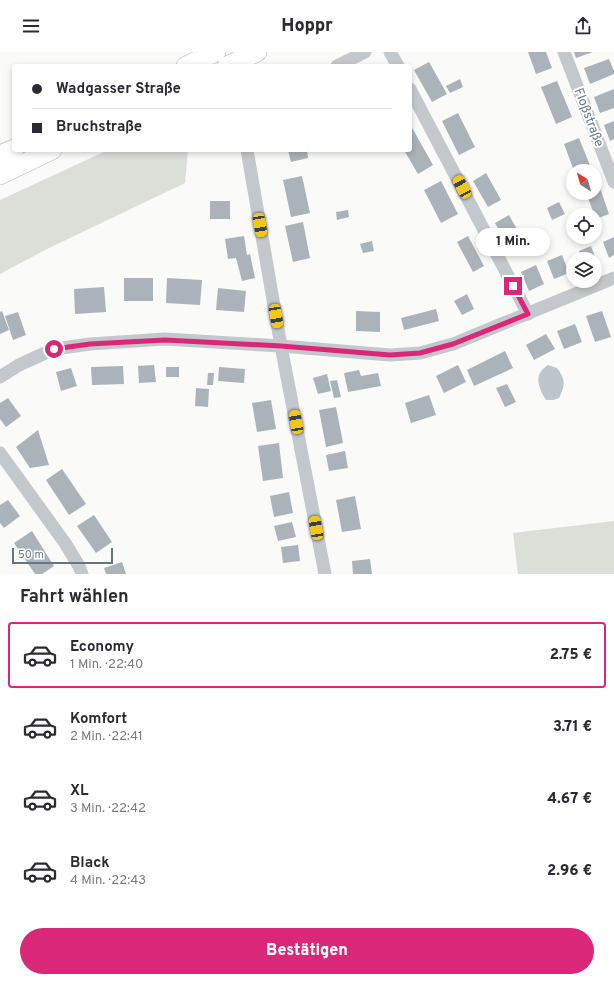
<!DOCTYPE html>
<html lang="de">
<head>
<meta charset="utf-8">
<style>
  :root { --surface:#fff; --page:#f2f2f3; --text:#2b2b33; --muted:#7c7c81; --line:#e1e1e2; --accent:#db2777 }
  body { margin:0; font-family:Overpass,sans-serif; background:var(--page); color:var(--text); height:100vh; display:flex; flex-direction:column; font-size:15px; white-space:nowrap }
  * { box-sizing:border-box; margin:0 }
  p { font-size:13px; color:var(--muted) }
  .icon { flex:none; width:22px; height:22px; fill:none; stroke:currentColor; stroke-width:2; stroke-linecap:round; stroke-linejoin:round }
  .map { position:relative; height:522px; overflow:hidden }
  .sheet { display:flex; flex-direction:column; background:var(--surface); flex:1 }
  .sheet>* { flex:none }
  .banner { position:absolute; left:12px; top:12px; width:400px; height:88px; border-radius:4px; box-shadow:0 2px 6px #0003; display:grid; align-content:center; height:88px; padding:0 20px; background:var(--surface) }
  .needle { width:26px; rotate:323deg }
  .controls { position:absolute; left:566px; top:112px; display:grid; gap:8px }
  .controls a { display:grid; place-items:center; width:36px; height:36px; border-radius:50%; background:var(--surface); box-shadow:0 2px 6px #0003; font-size:20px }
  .scale { position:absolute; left:12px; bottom:10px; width:101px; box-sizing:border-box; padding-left:4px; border:2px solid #657683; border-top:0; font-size:11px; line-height:14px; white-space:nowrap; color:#657683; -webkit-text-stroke:3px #fff; paint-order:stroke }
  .end { position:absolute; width:18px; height:18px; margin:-9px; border:5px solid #db2777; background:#fff; box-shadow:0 0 0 2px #fff }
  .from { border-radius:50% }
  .bubble { position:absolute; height:28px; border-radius:14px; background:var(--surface); box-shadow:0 2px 6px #0003; font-size:13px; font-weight:800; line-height:28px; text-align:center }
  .car { position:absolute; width:12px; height:24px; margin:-12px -6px; border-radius:5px; box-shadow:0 0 3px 1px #0007; background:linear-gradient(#f5c518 24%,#345 0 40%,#f5c518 0 76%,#345 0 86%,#f5c518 0) }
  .banner b { display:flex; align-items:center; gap:14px; height:38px; font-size:15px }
  .banner b+b { border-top:1px solid var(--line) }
  .banner i { width:10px; height:10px; background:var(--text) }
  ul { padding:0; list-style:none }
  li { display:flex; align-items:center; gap:12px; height:66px; margin:0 8px 6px; padding:0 12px; border:2px solid transparent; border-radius:4px }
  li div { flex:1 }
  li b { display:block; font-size:15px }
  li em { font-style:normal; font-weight:800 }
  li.current { border-color:var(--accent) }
  li>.icon { width:36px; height:36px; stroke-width:1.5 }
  h2 { padding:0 20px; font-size:18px; line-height:48px }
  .primary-button { display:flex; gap:8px; margin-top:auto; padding:8px 20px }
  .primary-button a { flex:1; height:46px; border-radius:24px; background:var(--accent); color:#fff; font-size:16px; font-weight:800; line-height:46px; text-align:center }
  header { display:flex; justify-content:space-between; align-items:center; height:52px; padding:0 20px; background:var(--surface); font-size:18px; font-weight:800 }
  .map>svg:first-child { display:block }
  .green { fill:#dadfd7 }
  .water { fill:#bbc7cb }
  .building { fill:#aab3b9 }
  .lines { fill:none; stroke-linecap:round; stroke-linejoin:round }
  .highway-casing { stroke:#b4b9bd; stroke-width:20 }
  .minor { stroke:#c3c8cc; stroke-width:13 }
  .highway { stroke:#fff; stroke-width:19 }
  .route { stroke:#db2777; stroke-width:5 }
  .labels { text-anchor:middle; stroke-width:4; stroke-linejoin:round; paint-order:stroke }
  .street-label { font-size:13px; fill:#657683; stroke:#fff }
</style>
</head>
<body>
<header><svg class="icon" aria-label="menu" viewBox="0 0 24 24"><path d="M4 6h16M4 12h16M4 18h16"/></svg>Hoppr<svg class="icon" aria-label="share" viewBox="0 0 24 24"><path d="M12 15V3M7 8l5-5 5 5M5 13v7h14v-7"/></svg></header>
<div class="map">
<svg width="614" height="522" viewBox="0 0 614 522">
  <rect width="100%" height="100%" fill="#fafaf8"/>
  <g class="green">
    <path d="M108,98H188L185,131L47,197L0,222V148Z"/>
    <path d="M614,469V522H518L513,481Z"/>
  </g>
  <path class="water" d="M548,313L557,316C566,327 565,334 559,346L553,348H546C539,336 532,323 548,313Z"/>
  <g class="building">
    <path d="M528,0H546L552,16L536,22Z"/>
    <path d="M574,0H593L576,6Z"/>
    <path d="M609,7L614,19V22L590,32L584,16Z"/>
    <path d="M429,10L447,42L432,50L414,18Z"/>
    <path d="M460,27L463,35L450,41L446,34Z"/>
    <path d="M557,29L572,65L556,72L541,35Z"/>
    <path d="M614,37V56L600,61L594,45Z"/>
    <path d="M458,61L475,95L459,103L442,69Z"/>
    <path d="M614,69V87L610,89L604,73Z"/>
    <path d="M411,74L433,113L418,122L404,98H410V75Z"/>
    <path d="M579,86L591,116L584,119H574L564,92Z"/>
    <path d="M288,98H307L308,106L291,110Z"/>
    <path d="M486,121L501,148L488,155L473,129Z"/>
    <path d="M302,124L310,161L291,165L283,128Z"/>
    <path d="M441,129L458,162L441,171L424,138Z"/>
    <path d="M600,136L609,162L596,167L586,141H595V138Z"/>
    <rect x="210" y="149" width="20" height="18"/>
    <path d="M559,150L565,162L552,168L547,156Z"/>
    <path d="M348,158L349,165L337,168L336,160Z"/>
    <path d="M509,163L519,181L505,189L495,171Z"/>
    <path d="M303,170L310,206L293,210L285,174Z"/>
    <path d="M244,184L247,203L250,202L255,226L242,229L236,206L228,207L225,187Z"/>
    <path d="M468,184L484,214L473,220L457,190Z"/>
    <path d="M614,185V203L609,206L603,190Z"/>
    <path d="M372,189L374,199L363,201L360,192Z"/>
    <path d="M591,194L597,210L595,211V207H582L579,199Z"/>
    <path d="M562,203L569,221L554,227L547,209Z"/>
    <path d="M536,213L544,232L529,239L521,220Z"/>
    <rect x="124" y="226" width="29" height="23"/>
    <path d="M167,226L202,228L200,253L166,251Z"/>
    <path d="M104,235L106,260L75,262L74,237Z"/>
    <path d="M218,236L246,239L244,260L216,258Z"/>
    <path d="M467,242L474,257L462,263L454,249Z"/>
    <path d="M436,257L439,269L404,278L401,266Z"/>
    <path d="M2,259L9,278L0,282V260Z"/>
    <path d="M356,259L380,260V280L356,279Z"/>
    <path d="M602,259L611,285L595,290L586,264Z"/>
    <path d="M18,260L26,283L13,288L5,264Z"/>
    <path d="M575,272L582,290L564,297L557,279Z"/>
    <path d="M546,282L555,297L534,308L526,293Z"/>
    <path d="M505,299L513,316L474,334L467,318Z"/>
    <path d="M154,313L156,330L139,331L138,314Z"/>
    <path d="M458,313L466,330L444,341L436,324Z"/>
    <path d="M123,314L124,332L92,333L91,315Z"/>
    <rect x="166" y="315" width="13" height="10"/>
    <path d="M219,315L245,317L244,331L218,329Z"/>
    <path d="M71,316L77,334L61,339L56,320Z"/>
    <path d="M359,318L361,324L378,321L381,334L348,340L344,321Z"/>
    <path d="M208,321H214L213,333H207Z"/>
    <path d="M327,322L331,339L318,342L313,326Z"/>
    <path d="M337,328L341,345L334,346L330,329Z"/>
    <path d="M507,332L516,350L505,355L496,336Z"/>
    <path d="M196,336L209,337L208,355L195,354Z"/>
    <path d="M429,343L436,363L411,371L405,351Z"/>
    <path d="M8,346L21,364L6,375L0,367V351Z"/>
    <path d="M271,348L276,377L257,380L252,351Z"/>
    <path d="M336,355L343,391L326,395L319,358Z"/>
    <path d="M38,378L49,413L30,416L16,395Z"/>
    <path d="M279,391L283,426L263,429L258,394Z"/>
    <path d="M345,399L348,416L329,419L326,403Z"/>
    <path d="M62,417L86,452L69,463L46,428Z"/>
    <path d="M289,440L293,461L274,465L270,444Z"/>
    <path d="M355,444L361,477L342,480L336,448Z"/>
    <path d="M8,448L20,464L4,476L0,471V453Z"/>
    <path d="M94,463L112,490L96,501L77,474Z"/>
    <path d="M292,470L296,485L278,489L274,474Z"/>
    <path d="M32,479L54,514L42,522H35L14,491Z"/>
    <path d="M298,493L300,509L283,511L281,495Z"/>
    <path d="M370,507L372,522H353L352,509Z"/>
    <path d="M122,510L126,522H106L104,516Z"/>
  </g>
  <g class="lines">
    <g class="highway-casing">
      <g id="highway">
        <path d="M186,14L216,0"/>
        <path d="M227,14L257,0"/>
        <path d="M0,103L14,97"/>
        <path d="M0,123L52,98"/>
      </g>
    </g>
    <g class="minor">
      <path d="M390,0L398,14"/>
      <path d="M564,0L614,130"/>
      <path d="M337,14L365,0"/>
      <path d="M410,37L528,262"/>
      <path d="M247,98L281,294L325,522"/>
      <path d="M0,325L19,313L54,297L90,292L165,287L281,294L390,303L420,301L453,292L614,226"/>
      <path d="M0,401L65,491L79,514L82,522"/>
    </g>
    <use href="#highway" class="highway"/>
  </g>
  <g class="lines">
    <path class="route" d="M54,297L90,292L165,288L281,294L390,303L420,301L453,292L528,262L513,234"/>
  </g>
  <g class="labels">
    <g class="street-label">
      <text transform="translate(590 65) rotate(69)" y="5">Floßstraße</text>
    </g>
  </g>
</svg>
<div class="controls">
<a><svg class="needle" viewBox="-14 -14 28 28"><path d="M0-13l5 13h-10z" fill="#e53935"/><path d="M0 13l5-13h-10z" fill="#7c7c81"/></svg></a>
<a><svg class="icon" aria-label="locate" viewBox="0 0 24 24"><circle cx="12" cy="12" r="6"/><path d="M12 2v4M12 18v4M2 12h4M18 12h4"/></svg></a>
<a><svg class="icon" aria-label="layers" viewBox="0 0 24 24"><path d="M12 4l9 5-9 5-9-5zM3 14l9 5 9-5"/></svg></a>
</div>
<div class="scale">50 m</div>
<i class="end from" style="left:54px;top:297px"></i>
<i class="end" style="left:513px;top:234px"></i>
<div class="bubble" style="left:476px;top:176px;width:74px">1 Min.</div>
<i class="car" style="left:462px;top:135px;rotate:332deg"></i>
<i class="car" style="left:260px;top:173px;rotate:170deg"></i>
<i class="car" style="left:276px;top:264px;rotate:170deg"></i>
<i class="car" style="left:296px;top:370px;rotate:350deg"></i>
<i class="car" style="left:316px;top:476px;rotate:350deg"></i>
<div class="banner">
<b><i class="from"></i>Wadgasser Straße</b>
<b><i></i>Bruchstraße</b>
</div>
</div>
<section class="sheet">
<h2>Fahrt wählen</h2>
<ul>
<li class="current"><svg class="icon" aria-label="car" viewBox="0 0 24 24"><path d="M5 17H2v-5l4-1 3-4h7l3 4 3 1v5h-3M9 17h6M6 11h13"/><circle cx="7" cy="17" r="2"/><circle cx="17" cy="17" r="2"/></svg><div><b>Economy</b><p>1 Min. · 22:40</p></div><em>2.75 €</em></li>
<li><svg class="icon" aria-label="car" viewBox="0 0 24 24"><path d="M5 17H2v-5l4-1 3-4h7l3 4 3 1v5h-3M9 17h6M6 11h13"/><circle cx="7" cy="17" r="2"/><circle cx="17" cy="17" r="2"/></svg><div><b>Komfort</b><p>2 Min. · 22:41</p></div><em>3.71 €</em></li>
<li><svg class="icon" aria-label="car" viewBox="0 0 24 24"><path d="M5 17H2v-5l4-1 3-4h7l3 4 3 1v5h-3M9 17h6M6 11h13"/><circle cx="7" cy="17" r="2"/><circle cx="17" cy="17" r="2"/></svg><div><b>XL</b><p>3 Min. · 22:42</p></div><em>4.67 €</em></li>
<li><svg class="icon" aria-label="car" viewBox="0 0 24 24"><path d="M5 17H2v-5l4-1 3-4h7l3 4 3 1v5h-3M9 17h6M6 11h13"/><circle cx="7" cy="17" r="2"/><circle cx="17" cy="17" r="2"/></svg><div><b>Black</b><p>4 Min. · 22:43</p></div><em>2.96 €</em></li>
</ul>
<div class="primary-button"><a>Bestätigen</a></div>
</section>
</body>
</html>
